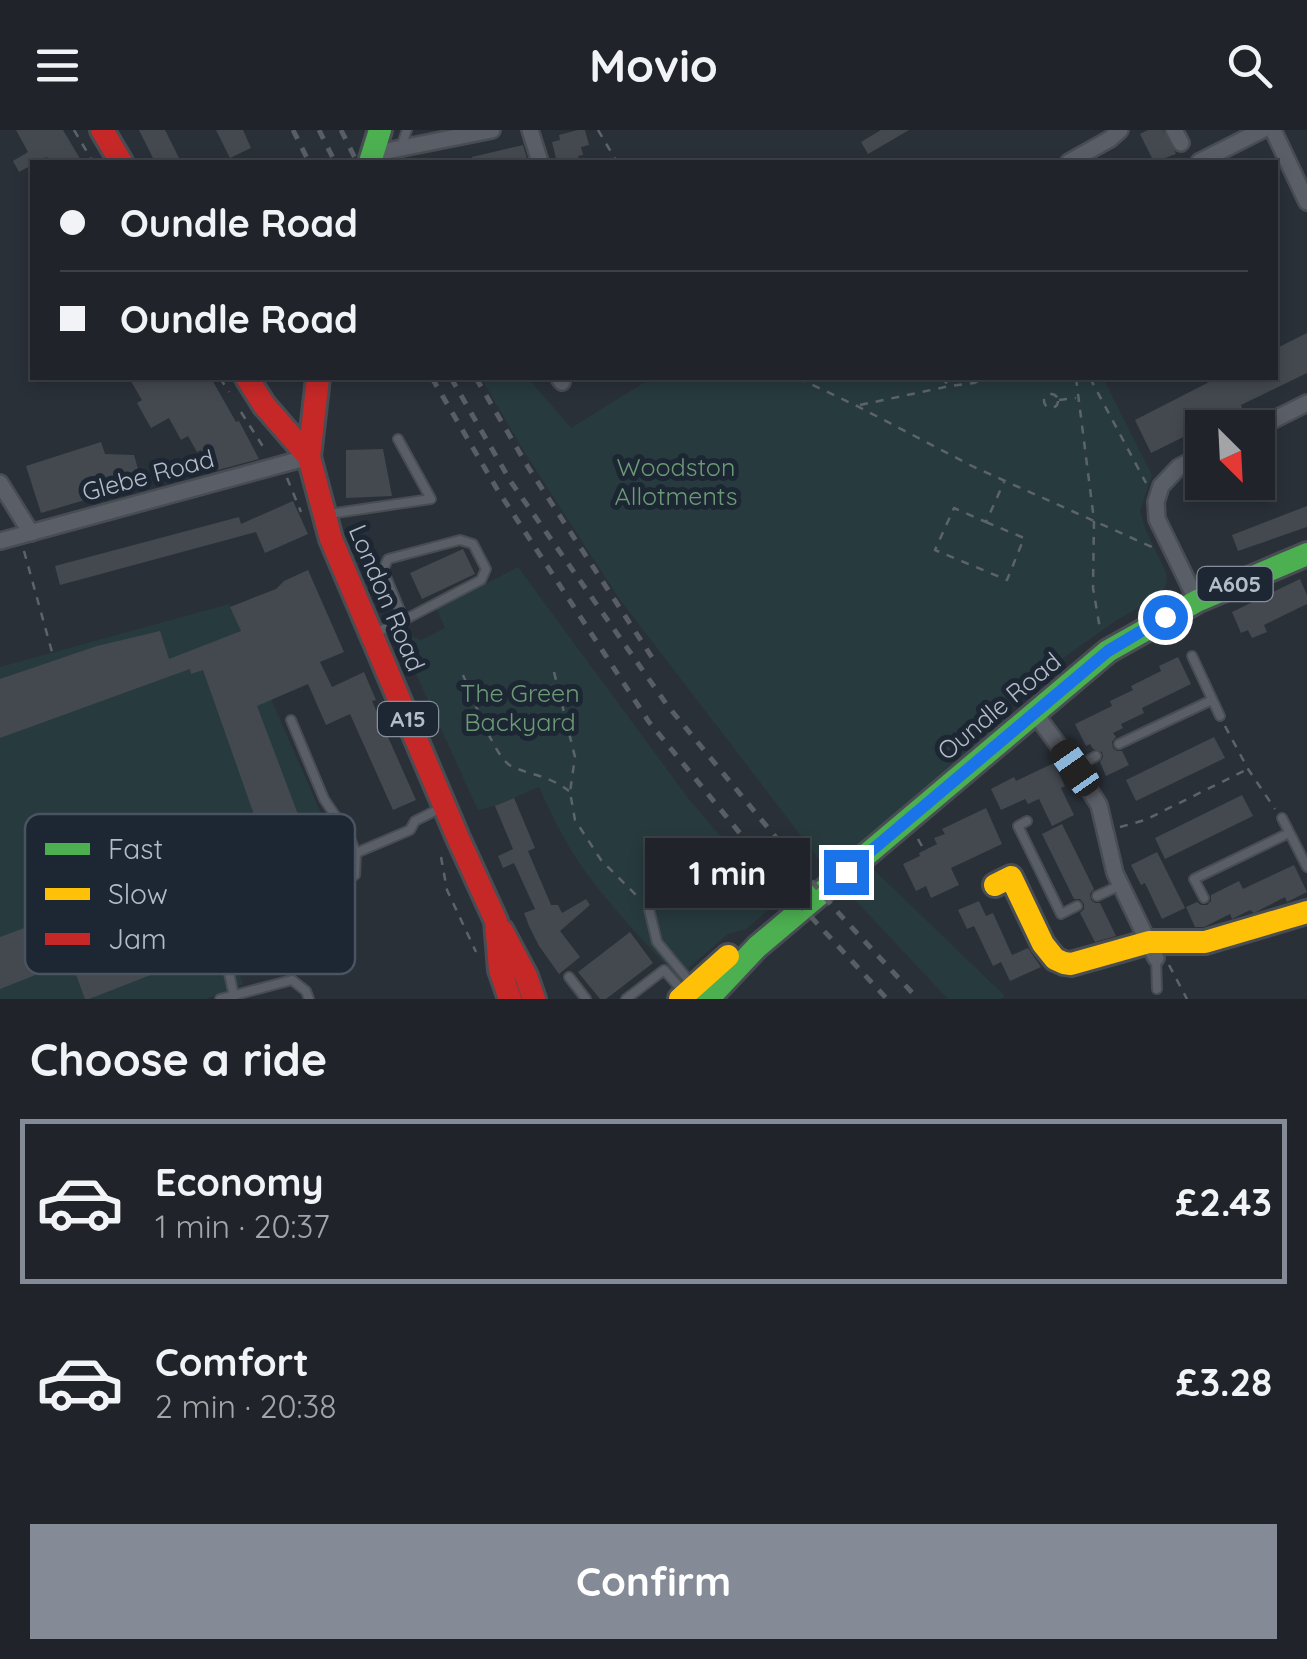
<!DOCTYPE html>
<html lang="en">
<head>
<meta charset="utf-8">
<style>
  :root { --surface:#20242a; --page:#2d3036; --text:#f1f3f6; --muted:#a2a4a8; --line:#3d4147; --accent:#848b96 }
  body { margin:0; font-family:Quicksand,sans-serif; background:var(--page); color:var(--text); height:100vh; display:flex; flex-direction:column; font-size:38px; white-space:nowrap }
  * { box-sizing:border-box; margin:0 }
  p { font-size:32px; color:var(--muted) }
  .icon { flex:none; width:55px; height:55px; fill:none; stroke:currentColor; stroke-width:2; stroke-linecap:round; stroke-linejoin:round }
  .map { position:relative; height:869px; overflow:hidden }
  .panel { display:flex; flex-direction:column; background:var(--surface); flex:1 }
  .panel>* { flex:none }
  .guide { position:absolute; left:30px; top:30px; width:1248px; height:220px; border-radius:0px; box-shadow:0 5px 15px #0003,0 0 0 2px var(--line); display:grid; align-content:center; height:220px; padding:0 30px; background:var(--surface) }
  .needle { width:65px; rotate:156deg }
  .fabs { position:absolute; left:1185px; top:280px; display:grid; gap:20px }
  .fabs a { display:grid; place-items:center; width:90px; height:90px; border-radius:0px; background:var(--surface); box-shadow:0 5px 15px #0003,0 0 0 2px var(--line); font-size:50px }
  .end { position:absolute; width:45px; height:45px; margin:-22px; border:12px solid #1a73e8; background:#fff; box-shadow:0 0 0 5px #fff }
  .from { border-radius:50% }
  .bubble { position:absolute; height:70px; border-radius:0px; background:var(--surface); box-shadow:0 5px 15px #0003,0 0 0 2px var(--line); font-size:32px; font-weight:700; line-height:70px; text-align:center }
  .car { position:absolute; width:30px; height:60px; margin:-30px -15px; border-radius:12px; box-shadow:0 0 8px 2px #0007; background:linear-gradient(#222 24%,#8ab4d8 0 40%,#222 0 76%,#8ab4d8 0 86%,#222 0) }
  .guide b { display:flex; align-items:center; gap:35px; height:95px; font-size:38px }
  .guide b+b { border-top:2px solid var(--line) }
  .guide i { width:25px; height:25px; background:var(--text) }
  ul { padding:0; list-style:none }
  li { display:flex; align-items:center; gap:30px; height:165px; margin:0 20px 15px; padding:0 10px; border:5px solid transparent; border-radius:0px }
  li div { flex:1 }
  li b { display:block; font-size:38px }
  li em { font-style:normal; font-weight:700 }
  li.on { border-color:var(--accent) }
  li>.icon { width:90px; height:90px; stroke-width:1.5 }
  h2 { padding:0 30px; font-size:45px; line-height:120px }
  .button { display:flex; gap:20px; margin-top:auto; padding:20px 30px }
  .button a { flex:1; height:115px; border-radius:0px; background:var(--accent); color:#fff; font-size:40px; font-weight:700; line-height:115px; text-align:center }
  header { display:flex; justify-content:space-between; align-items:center; height:130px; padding:0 30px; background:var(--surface); font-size:45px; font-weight:700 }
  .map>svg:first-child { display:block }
  .green { fill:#273a3e }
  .building { fill:#444950 }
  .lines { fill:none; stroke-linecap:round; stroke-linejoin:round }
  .lane-casing { stroke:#484c53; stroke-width:12 }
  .street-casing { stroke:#484c53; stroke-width:20 }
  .fast-casing { stroke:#484c53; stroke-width:28 }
  .slow-casing { stroke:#484c53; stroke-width:28 }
  .jam-casing { stroke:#484c53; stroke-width:28 }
  .path { stroke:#5d636a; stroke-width:2.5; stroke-dasharray:8 8; stroke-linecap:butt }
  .lane { stroke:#5a5e66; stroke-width:8 }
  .street { stroke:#5a5e66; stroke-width:15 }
  .fast { stroke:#4caf50; stroke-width:22 }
  .slow { stroke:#ffc107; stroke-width:22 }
  .jam { stroke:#c62828; stroke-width:22 }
  .rail { stroke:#595d64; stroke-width:5; stroke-dasharray:10 10; stroke-linecap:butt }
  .route { stroke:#1a73e8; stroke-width:12 }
  .labels { text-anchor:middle; stroke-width:10; stroke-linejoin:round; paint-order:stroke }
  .shield { fill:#1d2633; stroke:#878f9c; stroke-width:2.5 }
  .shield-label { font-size:22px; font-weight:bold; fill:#b4bcc9 }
  .park-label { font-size:25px; fill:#6b9a76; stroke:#1d2633 }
  .street-label { font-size:25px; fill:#b4bcc9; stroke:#1d2633 }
  .key { fill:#1d2633; stroke:#4a5360; stroke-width:2.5 }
  .key-label { font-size:28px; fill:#b4bcc9 }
</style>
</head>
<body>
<header><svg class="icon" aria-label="menu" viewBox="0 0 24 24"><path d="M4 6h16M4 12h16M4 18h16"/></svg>Movio<svg class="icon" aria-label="search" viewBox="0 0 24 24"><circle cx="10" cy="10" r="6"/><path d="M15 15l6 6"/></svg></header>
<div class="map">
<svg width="1307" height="869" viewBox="0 0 1307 869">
  <rect width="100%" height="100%" fill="#2a3038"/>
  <g class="green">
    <path d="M481,248H528L571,298L651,248H1103L1152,345L1140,381L1146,401L1166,442L1167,452L1161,465L1117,490L1024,556L1002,593L828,741L618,467L525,323Z"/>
    <path d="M518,437L688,668L777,773L746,799L728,804L689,838L691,846L682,853C649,816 613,780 584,740C566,714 552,686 539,657L495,676L478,680L400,509L407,504L421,510L445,498L437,479Z"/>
    <path d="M229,474L347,742L327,782L232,824L243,854L206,869H0V537Z"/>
    <path d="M869,735L1005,866L1001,869H948L843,757Z"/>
  </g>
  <g class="building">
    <path d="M16,0H63L82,32H50L47,27L32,32V35L19,42L13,31L28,22Z"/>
    <path d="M139,0H165L181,32H155Z"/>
    <path d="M216,0H243L251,18L230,28Z"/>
    <path d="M578,0H585L589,15L581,17L583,25L578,26L580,32H557L552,12L560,10L559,5Z"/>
    <path d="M881,0H909L868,24L861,12Z"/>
    <path d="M1148,0H1163L1176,24L1154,32L1140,4Z"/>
    <path d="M523,15L528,32H472V27Z"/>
    <path d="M1307,203V243L1241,275L1242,278L1151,323L1135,290L1217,248H1275V219Z"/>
    <path d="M129,248H211L236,292L239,291L259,329L211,342L201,320L197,322L188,306L181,310L169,288L151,298L137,273L142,270Z"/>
    <path d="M101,312L105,324L134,325L142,353L41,383L26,336Z"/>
    <path d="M383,319L392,366L346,368V320Z"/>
    <path d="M293,371L308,404L265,423L256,402L60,455L55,436L239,387L241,394Z"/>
    <path d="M1307,376V397L1238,421L1232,405Z"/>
    <path d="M463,419L475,444L422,469L410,443Z"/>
    <path d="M308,440L344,522L320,532L332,557L364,542L376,570L372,571L416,670L393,680L350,584L326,595L308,554L257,576L302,695L319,688L336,734L192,786L207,823L89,869H85L71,831L0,859V807L263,710L203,540L191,544L190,539L0,608V549L97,516L160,501L169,529L241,501L230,477L276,459L284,451Z"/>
    <path d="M1300,449L1307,465V474L1264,495L1267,502L1252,508L1248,500L1241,503L1232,482Z"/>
    <path d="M1178,527L1191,554L1142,578L1144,583L1121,594L1123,598L1113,603L1116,607L1112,612L1113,618L1117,621H1122L1129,635L1106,646L1100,632L1103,627L1102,622L1093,619L1090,614L1086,616L1075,594L1112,576L1110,571L1133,560L1131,556L1161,541L1159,536Z"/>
    <path d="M1214,607L1225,628L1136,671L1126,650Z"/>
    <path d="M1054,633L1065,656L1061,658L1074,685L1052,696L1039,669L1028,674L1025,669L1001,680L991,659L1014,647L1016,651Z"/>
    <path d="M1242,665L1253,686L1165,729L1155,708Z"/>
    <path d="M514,668L535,718L528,721L551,775H558L562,783L586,769L590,775L560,801L580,827L559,844L539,816L529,796L524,783L535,779L514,733L503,738L498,726L513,719L495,676Z"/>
    <path d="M986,678L1002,714L951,738L959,755L931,768L926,756L916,761L903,734L920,726L919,723L937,714L934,708L945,704L942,699Z"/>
    <path d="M1062,694L1094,759L1090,764L1091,770L1095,773H1100L1116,806L1095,812L1080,783L1084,779V774L1080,769H1074L1042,704Z"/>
    <path d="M1157,722L1185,778L1162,789L1145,753L1141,755L1131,735Z"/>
    <path d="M1294,735L1307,762L1287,772L1285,767L1254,783L1250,780L1232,789L1230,784L1204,797H1195L1186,777L1197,772L1201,775H1207L1211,771V765L1239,751L1243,759Z"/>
    <path d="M979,771L986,786L993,783L1012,825L1028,818L1041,837L1010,851L1001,832L993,836L974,796L967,799L958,780Z"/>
    <path d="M630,802L653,833L606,869H600L578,842Z"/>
  </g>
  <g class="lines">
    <g class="lane-casing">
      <g id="lane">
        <path d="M401,17L407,0"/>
        <path d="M329,384L431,369L398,309"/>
        <path d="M377,502L404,490L481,450L486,439L473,414L460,410L388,429L383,440L404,490"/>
        <path d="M1192,526L1220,586"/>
        <path d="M291,590L324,669L349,706L356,723"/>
        <path d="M1119,614L1212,570"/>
        <path d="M1075,638L1096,626"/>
        <path d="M1282,688L1307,737"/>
        <path d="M1027,691L1018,696L1061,784L1077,776"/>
        <path d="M1097,766L1121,755"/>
        <path d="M1204,768L1194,749L1289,703"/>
        <path d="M649,779L657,812L691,853"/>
        <path d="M1156,829L1157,859"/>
        <path d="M569,847L586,869"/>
        <path d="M234,866L220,802L334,758L355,745L356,723L410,700L415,691L439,679"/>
        <path d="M220,869L292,850L306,861L309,869"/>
        <path d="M626,869L664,840L682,860"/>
      </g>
    </g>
    <g class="street-casing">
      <g id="street">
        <path d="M530,0L540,32"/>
        <path d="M1174,0L1181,13"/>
        <path d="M1273,0L1307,72"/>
        <path d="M372,24L492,0"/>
        <path d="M1069,32L1110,9L1120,0"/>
        <path d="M1199,32L1262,0"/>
        <path d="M559,248L562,252"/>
        <path d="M1257,298L1307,273"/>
        <path d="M0,353L31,403"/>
        <path d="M0,411L309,327"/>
        <path d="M1197,471L1157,389L1156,372L1161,356L1179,337L1202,325"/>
        <path d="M1034,582L1075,638L1099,675L1115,743L1156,828"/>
      </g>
    </g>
    <g class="fast-casing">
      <g id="fast">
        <path d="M370,32L380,0"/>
        <path d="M708,869L757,817L1108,521L1197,471L1307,424"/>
      </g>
    </g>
    <g class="slow-casing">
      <g id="slow">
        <path d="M995,755L1011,747L1043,814L1055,829L1064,833L1071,834L1149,812H1205L1307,782"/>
        <path d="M680,869L728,826"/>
      </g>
    </g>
    <g class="jam-casing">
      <g id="jam">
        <path d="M102,0L121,32"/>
        <path d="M247,248L264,275L309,327"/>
        <path d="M318,248L309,327L331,409L458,708L496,791L500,840L510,869"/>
        <path d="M502,801L526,846L534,869"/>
      </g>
    </g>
    <g class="path">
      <path d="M74,0L93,32"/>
      <path d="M598,0L617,32"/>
      <path d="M220,248L229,262"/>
      <path d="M798,248L857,276L974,337L1152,417"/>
      <path d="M941,248L949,255"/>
      <path d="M1076,248L1094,390L1093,458L1100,499"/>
      <path d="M1090,248L1146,353"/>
      <circle cx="1051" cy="271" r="7"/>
      <path d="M1059,270L1076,268"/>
      <path d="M860,275L950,256L974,253L985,248"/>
      <path d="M241,282L262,315L268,320"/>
      <path d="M287,348L301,382"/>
      <path d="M986,392L1024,408L1007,450L935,420L954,378L986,392L1004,352"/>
      <path d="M24,421L52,522"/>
      <path d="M554,542L575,627L570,662L575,690L601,730L641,770"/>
      <path d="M463,545C472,565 494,627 511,636C532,646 548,645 569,661"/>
      <path d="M1225,596L1248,639L1275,679"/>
      <path d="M1120,697L1145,690L1248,639"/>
      <path d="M918,709L924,720"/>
      <path d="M441,727L447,760L476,822"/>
      <path d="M1169,835L1187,869"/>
    </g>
    <use href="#lane" class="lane"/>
    <use href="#street" class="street"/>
    <use href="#fast" class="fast"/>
    <use href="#slow" class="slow"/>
    <use href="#jam" class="jam"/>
    <g class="rail">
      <path d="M293,0L309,32"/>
      <path d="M319,0L335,32"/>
      <path d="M341,0L357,32"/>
      <path d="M432,248L497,359L649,592L788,762L887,869"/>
      <path d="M451,248L511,352L667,575L833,777L918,869"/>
      <path d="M476,248L528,337L657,535"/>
    </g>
  </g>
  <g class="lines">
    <path class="route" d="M846,742L1108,521L1165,487"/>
  </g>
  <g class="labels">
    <g class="shield">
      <rect x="1197.5" y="437" width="75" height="34" rx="8"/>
      <rect x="378" y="572" width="60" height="34" rx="8"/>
    </g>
    <g class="shield-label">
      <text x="1235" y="462">A605</text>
      <text x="408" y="597">A15</text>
    </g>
    <g class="park-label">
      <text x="676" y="346">Woodston<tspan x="676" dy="29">Allotments</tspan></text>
      <text x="520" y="572">The Green<tspan x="520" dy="29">Backyard</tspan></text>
    </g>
    <g class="street-label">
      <text transform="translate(148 345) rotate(-15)" y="9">Glebe Road</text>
      <text transform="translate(387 468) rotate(67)" y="9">London Road</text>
      <text transform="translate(999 576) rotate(-40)" y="9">Oundle Road</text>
    </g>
  </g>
  <rect x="25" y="684" width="330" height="160" rx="15" class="key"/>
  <rect x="45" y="713" width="45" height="12" fill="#4caf50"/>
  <rect x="45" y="758" width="45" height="12" fill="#ffc107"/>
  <rect x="45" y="803" width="45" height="12" fill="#c62828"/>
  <g class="key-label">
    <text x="108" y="729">Fast</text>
    <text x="108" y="774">Slow</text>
    <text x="108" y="819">Jam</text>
  </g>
</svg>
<div class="fabs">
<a><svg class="needle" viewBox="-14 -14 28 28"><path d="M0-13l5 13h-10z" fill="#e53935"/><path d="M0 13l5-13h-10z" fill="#a2a4a8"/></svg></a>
</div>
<i class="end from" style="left:1165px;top:487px"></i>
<i class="end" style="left:846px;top:742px"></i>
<div class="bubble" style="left:645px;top:708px;width:165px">1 min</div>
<i class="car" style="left:1075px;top:638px;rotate:325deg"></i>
<div class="guide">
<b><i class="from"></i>Oundle Road</b>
<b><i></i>Oundle Road</b>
</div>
</div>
<section class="panel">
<h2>Choose a ride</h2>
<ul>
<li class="on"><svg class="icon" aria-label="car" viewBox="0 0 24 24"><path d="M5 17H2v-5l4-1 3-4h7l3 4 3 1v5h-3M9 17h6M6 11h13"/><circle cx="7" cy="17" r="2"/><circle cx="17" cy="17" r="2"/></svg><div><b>Economy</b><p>1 min · 20:37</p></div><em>£2.43</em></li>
<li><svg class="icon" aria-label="car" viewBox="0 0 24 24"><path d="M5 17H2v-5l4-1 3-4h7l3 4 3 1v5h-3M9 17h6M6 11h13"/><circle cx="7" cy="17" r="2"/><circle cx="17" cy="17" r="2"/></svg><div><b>Comfort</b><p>2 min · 20:38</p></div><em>£3.28</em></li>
</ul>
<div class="button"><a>Confirm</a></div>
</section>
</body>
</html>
